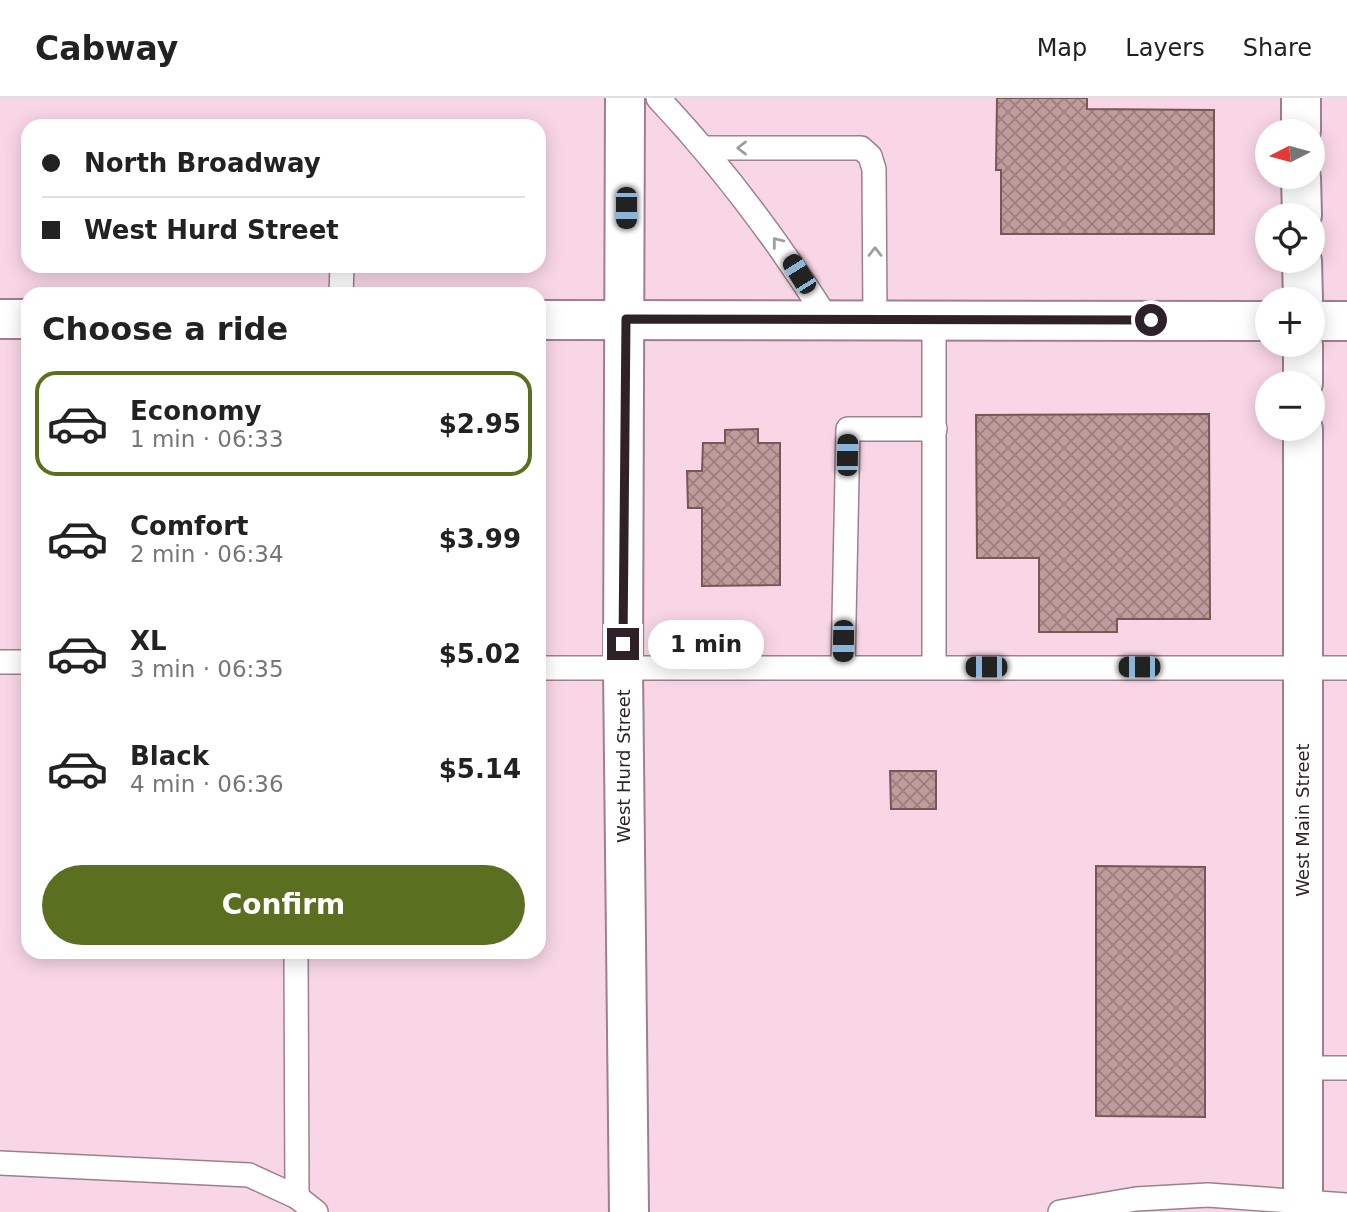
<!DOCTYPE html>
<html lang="en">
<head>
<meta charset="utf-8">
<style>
  :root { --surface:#fff; --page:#f6f6f6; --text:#222; --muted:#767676; --line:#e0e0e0; --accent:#5a7020 }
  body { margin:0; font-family:"DejaVu Sans",sans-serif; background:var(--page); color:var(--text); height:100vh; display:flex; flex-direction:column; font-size:26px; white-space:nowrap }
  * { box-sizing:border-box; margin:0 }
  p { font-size:23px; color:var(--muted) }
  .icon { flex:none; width:38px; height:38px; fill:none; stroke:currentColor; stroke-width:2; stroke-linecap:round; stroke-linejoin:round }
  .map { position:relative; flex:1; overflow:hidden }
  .drawer { position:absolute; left:21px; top:189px; width:525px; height:672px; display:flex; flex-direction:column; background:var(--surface); border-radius:21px; box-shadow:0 4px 18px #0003 }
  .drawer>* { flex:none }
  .banner { position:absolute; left:21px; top:21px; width:525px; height:154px; border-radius:21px; box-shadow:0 4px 18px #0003; display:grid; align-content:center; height:154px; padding:0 21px; background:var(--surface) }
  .needle { width:46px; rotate:264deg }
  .fabs { position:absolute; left:1255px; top:21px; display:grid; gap:14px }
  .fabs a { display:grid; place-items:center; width:70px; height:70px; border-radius:50%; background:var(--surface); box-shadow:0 4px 18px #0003; font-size:35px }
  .end { position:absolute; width:32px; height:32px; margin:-16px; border:9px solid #2e2228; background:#fff; box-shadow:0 0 0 4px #fff }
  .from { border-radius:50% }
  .bubble { position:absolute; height:49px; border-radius:24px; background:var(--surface); box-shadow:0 4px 18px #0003; font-size:23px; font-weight:700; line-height:49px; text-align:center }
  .car { position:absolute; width:21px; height:42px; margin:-21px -10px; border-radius:9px; box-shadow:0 0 5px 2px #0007; background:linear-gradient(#222 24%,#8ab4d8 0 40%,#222 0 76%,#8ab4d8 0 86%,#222 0) }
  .banner b { display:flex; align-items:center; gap:24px; height:66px; font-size:26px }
  .banner b+b { border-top:2px solid var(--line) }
  .banner i { width:18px; height:18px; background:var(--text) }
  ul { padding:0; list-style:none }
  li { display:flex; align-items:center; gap:21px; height:105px; margin:0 14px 10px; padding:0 7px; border:4px solid transparent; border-radius:21px }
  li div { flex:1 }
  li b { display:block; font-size:26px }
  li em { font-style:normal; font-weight:700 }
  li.on { border-color:var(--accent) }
  li>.icon { width:63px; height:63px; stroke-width:1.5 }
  h2 { padding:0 21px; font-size:32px; line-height:84px }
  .primary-button { display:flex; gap:14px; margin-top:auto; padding:14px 21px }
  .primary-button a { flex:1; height:80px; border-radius:42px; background:var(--accent); color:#fff; font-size:28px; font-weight:700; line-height:80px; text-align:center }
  header { display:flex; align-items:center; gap:42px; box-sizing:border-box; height:98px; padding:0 35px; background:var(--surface); border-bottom:2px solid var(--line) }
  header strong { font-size:33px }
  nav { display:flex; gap:38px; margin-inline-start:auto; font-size:24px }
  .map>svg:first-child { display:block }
  .building { fill:url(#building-cross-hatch); stroke:#775758; stroke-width:2 }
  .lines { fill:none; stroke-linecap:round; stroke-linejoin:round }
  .service-casing { stroke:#9e7f8d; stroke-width:26 }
  .minor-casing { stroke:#9e7f8d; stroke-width:42 }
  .tertiary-casing { stroke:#9e7f8d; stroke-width:42 }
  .secondary-casing { stroke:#9e7f8d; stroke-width:42 }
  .service { stroke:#fff; stroke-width:23 }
  .minor { stroke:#fff; stroke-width:38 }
  .tertiary { stroke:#fff; stroke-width:38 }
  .secondary { stroke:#fff; stroke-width:38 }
  .oneway { stroke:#a19c9e }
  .route { stroke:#2e2228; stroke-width:9 }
  .labels { text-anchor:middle; stroke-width:5; stroke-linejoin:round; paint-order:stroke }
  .street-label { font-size:18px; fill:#2e2228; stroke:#fff }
</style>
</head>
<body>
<header>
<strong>Cabway</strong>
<nav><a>Map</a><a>Layers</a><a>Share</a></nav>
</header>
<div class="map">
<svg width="1347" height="1114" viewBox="0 0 1347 1114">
  <defs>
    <pattern id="building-cross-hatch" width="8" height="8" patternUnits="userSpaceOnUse" patternTransform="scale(1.75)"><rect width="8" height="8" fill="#bf9b9c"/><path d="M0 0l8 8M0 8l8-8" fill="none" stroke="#9c7e7f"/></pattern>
  </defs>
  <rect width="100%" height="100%" fill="#f9d6e6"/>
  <g class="building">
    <path d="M997,0H1087V11L1214,12V136H1001V72H996Z"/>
    <path d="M1209,316L1210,521H1117V534H1039V460H977L976,317Z"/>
    <path d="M758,331V345H780V487L702,488V410H688L687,373H702L703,345H725V332Z"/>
    <path d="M890,673H936V711H891Z"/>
    <path d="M1096,768L1205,769V1019L1096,1018Z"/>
  </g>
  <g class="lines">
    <g class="service-casing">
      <g id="service">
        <path d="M658,0C722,68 778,143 828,222"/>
        <path d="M703,50H861L870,58L874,71L875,222"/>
        <path d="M341,196L342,168"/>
        <path d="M0,564H28"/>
        <path d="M843,569L848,331H935"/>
        <path d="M934,569V222"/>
        <path d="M539,570H1347"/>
        <path d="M296,854L297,1099"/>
        <path d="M1302,970H1347"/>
        <path d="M0,1065L249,1077L297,1099L316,1114"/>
        <path d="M1060,1114L1136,1101L1208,1097L1347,1107"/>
      </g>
    </g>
    <g class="minor-casing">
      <g id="minor">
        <path d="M625,0L623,571L629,1114"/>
        <path d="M1303,285V247"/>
        <path d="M1303,1114V331"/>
      </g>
    </g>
    <g class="tertiary-casing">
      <g id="tertiary">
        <path d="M1301,0V33"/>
        <path d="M1301,79L1302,117"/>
        <path d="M1302,163L1303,201"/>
      </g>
    </g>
    <g class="secondary-casing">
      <g id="secondary">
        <path d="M0,221H28"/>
        <path d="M539,222L1267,223"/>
        <path d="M1312,223H1347"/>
      </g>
    </g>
    <use href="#service" class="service"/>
    <use href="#minor" class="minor"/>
    <use href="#tertiary" class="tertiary"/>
    <use href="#secondary" class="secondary"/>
  </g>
  <defs><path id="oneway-chevron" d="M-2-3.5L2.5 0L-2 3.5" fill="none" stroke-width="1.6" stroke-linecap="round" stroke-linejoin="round" transform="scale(1.75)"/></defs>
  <g class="oneway">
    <use href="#oneway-chevron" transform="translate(742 50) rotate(180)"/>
    <use href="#oneway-chevron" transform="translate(777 144) rotate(-128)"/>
    <use href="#oneway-chevron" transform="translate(875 154) rotate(-90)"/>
  </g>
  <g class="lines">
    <path class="route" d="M623,546L626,221L1151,222"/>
  </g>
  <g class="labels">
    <g class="street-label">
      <text transform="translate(624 668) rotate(-90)" y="6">West Hurd Street</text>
      <text transform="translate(1303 722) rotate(-90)" y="6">West Main Street</text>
    </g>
  </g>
</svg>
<div class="fabs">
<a><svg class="needle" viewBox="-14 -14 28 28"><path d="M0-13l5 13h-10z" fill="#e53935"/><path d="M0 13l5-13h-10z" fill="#767676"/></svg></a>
<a><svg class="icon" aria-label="locate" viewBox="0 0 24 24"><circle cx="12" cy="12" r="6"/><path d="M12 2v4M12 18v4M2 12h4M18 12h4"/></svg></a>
<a>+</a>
<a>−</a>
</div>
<i class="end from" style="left:1151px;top:222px"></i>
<i class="end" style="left:623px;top:546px"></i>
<div class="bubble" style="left:648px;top:522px;width:116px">1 min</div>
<i class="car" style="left:626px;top:110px;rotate:180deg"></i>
<i class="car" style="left:799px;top:176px;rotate:328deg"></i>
<i class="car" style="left:847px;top:357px;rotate:1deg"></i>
<i class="car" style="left:843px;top:543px;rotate:181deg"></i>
<i class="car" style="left:986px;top:569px;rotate:270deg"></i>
<i class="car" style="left:1139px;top:569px;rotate:270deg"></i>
<div class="banner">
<b><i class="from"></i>North Broadway</b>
<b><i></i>West Hurd Street</b>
</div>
<section class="drawer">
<h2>Choose a ride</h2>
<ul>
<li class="on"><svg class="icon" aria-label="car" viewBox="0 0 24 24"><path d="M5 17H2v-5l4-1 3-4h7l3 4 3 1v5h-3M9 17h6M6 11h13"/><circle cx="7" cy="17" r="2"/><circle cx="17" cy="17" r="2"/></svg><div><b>Economy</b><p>1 min · 06:33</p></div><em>$2.95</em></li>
<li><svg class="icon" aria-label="car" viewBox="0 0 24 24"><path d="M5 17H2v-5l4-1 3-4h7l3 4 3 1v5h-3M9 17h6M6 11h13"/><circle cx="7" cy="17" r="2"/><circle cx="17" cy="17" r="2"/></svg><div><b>Comfort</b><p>2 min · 06:34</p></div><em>$3.99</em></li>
<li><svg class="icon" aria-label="car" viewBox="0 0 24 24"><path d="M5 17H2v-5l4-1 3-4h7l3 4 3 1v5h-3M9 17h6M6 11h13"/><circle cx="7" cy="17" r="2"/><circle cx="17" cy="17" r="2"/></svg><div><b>XL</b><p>3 min · 06:35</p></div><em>$5.02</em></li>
<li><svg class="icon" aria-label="car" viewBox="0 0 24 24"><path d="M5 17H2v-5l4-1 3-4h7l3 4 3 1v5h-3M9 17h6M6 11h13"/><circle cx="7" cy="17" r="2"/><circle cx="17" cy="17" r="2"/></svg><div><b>Black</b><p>4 min · 06:36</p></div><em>$5.14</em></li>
</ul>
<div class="primary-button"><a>Confirm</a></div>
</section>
</div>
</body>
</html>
